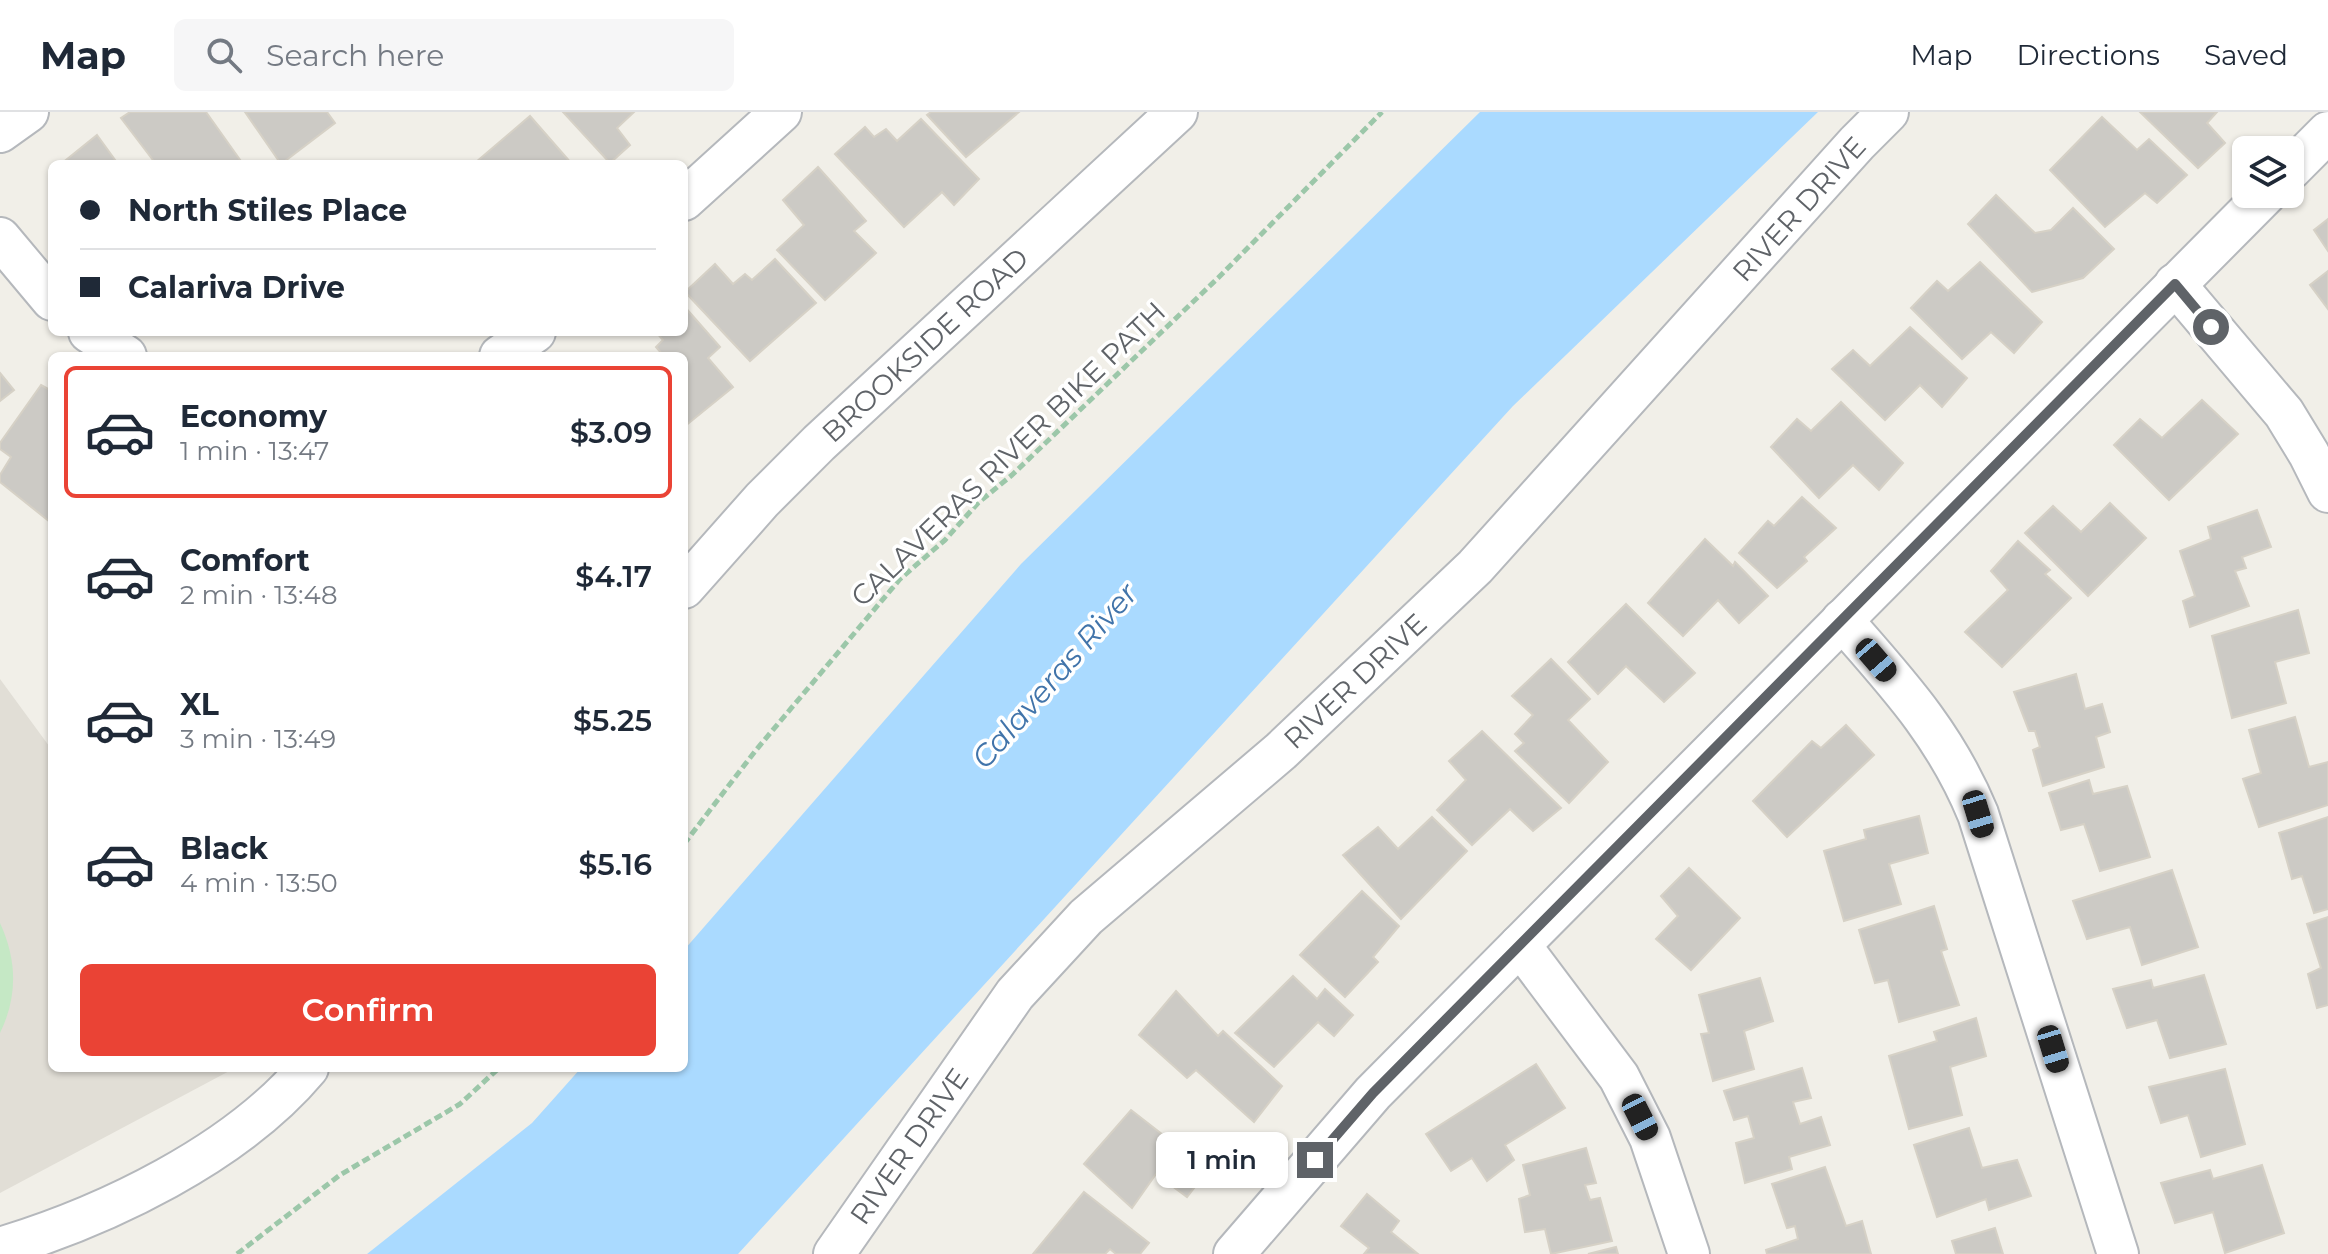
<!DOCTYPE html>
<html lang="en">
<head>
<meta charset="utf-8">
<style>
  :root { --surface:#fff; --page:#f6f6f7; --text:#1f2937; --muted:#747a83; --line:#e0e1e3; --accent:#ea4335 }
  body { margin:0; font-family:Montserrat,sans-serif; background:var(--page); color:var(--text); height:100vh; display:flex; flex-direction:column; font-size:30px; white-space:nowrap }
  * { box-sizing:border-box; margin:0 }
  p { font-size:26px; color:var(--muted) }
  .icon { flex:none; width:44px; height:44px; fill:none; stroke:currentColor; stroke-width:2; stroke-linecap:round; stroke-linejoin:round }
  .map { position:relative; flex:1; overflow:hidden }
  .sheet { position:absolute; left:48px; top:240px; width:640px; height:720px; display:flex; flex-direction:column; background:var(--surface); border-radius:12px; box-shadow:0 2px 6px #0004 }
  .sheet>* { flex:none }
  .guide { position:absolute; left:48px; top:48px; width:640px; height:176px; border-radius:12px; box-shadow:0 2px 6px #0004; display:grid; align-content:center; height:176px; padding:0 32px; background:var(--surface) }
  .fabs { position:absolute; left:2232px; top:24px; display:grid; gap:16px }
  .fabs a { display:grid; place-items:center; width:72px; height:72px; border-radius:12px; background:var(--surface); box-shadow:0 2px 6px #0004; font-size:40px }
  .end { position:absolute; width:36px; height:36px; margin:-18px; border:10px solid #5f6368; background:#fff; box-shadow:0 0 0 4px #fff }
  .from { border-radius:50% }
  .bubble { position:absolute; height:56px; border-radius:12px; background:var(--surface); box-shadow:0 2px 6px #0004; font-size:26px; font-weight:600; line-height:56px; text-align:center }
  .car { position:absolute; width:24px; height:48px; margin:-24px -12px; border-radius:10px; box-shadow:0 0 6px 2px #0007; background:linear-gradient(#222 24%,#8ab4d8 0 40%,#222 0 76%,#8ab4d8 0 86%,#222 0) }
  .guide b { display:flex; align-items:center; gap:28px; height:76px; font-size:30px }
  .guide b+b { border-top:2px solid var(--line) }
  .guide i { width:20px; height:20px; background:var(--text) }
  ul { padding:14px 0 0; list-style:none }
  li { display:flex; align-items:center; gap:24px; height:132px; margin:0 16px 12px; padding:0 16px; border:4px solid transparent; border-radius:12px }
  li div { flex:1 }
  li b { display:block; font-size:30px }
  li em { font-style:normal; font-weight:600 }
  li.selected { border-color:var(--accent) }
  li>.icon { width:72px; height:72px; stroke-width:1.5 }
  .primary-button { display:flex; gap:16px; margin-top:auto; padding:16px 32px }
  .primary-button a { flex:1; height:92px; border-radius:12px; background:var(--accent); color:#fff; font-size:32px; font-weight:600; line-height:92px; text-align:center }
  header { display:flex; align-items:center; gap:48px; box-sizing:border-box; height:112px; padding:0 40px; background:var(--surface); border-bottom:2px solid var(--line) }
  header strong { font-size:38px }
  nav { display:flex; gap:44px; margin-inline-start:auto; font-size:28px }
  .search { width:560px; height:72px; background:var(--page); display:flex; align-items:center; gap:20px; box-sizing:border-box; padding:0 28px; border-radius:12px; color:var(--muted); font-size:30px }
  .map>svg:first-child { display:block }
  .education { fill:#e1ded6 }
  .green { fill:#c5e8c5 }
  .water { fill:#aadaff }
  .building { fill:#cccac5; stroke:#d6d1c6; stroke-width:2 }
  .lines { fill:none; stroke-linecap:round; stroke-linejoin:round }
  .minor-casing { stroke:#b5b8bc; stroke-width:44 }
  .path { stroke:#9cc7a9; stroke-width:5; stroke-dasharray:8 4; stroke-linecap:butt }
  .minor { stroke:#fff; stroke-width:40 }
  .route { stroke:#5f6368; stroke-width:10 }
  .labels { text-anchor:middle; stroke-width:7; stroke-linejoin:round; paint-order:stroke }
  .street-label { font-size:28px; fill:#5f6368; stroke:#fff }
  .water-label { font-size:30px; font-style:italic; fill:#4174aa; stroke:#fff }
</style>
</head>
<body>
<header>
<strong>Map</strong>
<div class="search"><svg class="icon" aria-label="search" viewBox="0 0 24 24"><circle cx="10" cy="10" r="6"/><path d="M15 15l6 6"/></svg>Search here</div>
<nav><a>Map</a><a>Directions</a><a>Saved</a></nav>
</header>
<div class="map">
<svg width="2328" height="1142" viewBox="0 0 2328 1142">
  <rect width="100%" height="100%" fill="#f1efe8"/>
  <path class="education" d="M0,567L52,638V956H235L0,1081Z"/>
  <path class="green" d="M0,811C17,848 18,884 0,921Z"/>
  <path class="water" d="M1480,0H1818L1513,294L738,1142H367L532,1011L581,956H684V838L1021,452Z"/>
  <g class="building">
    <path d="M130,0H206L243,52H156L121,6Z"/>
    <path d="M245,0H327L335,11L281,52Z"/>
    <path d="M563,0H634L617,16L630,33L610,51Z"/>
    <path d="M931,0H1019L966,45L927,3Z"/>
    <path d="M2140,0H2217L2207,11L2225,31L2198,56Z"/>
    <path d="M530,4L572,52H478L476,50Z"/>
    <path d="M2102,5L2137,38L2149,27L2187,63L2157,91L2145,81L2105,115L2050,58Z"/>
    <path d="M921,7L979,67L954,93L942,80L904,115L835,42L865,15L874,25L886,17L897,29Z"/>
    <path d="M97,23L118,52H61Z"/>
    <path d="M818,55L866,109L854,119L876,141L825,188L777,138L804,113L783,88Z"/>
    <path d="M1996,83L2035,121L2051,118L2073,96L2114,137L2083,166L2032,180L1968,112Z"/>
    <path d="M2328,107V139L2314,118Z"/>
    <path d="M775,147L816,191L750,249L685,180L715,152L733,172L745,162L752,168Z"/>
    <path d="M1980,150L2042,210L2014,241L1991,220L1962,247L1911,196L1937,169L1948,179Z"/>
    <path d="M2328,159V197L2310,173Z"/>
    <path d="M684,194L720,235L708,246L733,275L684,315V244H662L663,243L656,235L663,228L656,220H684Z"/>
    <path d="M1910,215L1967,266L1942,295L1920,273L1885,308L1832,257L1853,238L1870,254Z"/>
    <path d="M299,220H348V223L299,221Z"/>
    <path d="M0,261L14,278L0,289Z"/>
    <path d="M41,273L52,279V324L49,330L52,332L50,410L0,370V363L11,345L0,337V331Z"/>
    <path d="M2202,288L2238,322L2169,388L2114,333L2140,307L2162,326Z"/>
    <path d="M1841,290L1903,351L1879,378L1853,353L1819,386L1771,335L1797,307L1811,319Z"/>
    <path d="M1802,385L1836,416L1804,445L1807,449L1777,476L1739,441L1768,409L1774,414Z"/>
    <path d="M2110,391L2146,426L2088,484L2025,421L2053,394L2081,420Z"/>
    <path d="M2257,398L2271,435L2242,445L2246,456L2235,459L2249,494L2190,515L2183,489L2195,484L2180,439L2211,427L2208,415Z"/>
    <path d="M1705,427L1733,454L1735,450L1768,484L1739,511L1718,488L1683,524L1648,491Z"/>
    <path d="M2018,429L2050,458L2045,462L2071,486L2002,555L1965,520L2008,478L1991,459Z"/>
    <path d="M1626,492L1695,561L1664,590L1626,554L1598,582L1568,550Z"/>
    <path d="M2298,498L2309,541L2275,550L2286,591L2232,606L2212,524Z"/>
    <path d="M1551,547L1590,587L1568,608L1608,650L1569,691L1515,639L1524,631L1515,622L1533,603L1512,584Z"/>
    <path d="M2076,562L2085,597L2102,592L2110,620L2096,625L2104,655L2043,674L2033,638L2040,635L2035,619H2029L2014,580Z"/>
    <path d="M2295,605L2309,655L2328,650V693L2259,715L2243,667L2261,661L2249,618Z"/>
    <path d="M1846,613L1874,643L1787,725L1753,689L1812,629L1821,636Z"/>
    <path d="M1482,619L1561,696L1533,719L1510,697L1472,733L1437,698L1466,668L1449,649Z"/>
    <path d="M2089,668L2093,682L2127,674L2150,745L2100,759L2084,712L2061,718L2049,681Z"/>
    <path d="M1919,704L1928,741L1889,752L1901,792L1844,809L1824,739L1866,727L1864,718Z"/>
    <path d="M1432,705L1467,739L1401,807L1343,743L1378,715L1398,737Z"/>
    <path d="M2328,705V797L2314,801L2302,764L2292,767L2279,721Z"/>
    <path d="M1689,756L1740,806L1691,858L1656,827L1678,804L1661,784Z"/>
    <path d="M2172,758L2198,835L2142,853L2130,815L2087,827L2073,789Z"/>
    <path d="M1362,779L1399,814L1373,845L1378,850L1345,885L1300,843Z"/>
    <path d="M1934,794L1947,837L1941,839L1959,893L1899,910L1888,868L1875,871L1859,818Z"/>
    <path d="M2328,805V893L2317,896L2308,862L2321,856L2307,812Z"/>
    <path d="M2204,863L2226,932L2170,946L2157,908L2127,916L2113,877L2151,868L2153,876Z"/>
    <path d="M1293,864L1317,887L1325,877L1353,903L1334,924L1318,910L1274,955L1235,921Z"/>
    <path d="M1760,866L1773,909L1744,919L1754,957L1713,969L1701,922L1709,921L1699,883Z"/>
    <path d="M1176,879L1218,924L1223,919L1282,974L1254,1010L1196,958L1187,966L1139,923Z"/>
    <path d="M1976,906L1986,944L1950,955L1962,1003L1909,1017L1889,944L1937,929L1934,920Z"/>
    <path d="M1536,952L1565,996L1505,1033L1514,1048L1487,1069L1472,1046L1451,1059L1426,1022Z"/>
    <path d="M1802,956L1811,986L1793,990L1800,1012L1821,1005L1830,1033L1789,1045L1792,1057L1745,1071L1736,1031L1754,1026L1748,1004L1734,1008L1724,979Z"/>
    <path d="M2225,957L2245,1032L2201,1045L2188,1003L2161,1011L2149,975Z"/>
    <path d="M1131,998L1208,1058L1187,1085L1156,1062L1132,1096L1084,1052Z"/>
    <path d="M1969,1016L1982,1056L2017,1048L2031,1084L1989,1098L1986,1087L1937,1105L1914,1033Z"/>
    <path d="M1586,1036L1596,1071L1585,1073L1590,1088L1600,1086L1612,1129L1551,1142L1545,1117L1525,1120L1519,1087L1530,1083L1523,1053Z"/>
    <path d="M2262,1053L2284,1121L2225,1141L2213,1100L2175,1111L2161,1071L2210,1058L2213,1067Z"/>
    <path d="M1825,1055L1846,1114L1862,1109L1871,1142H1767L1766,1138L1798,1127L1795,1114L1787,1116L1772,1072Z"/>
    <path d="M1084,1080L1149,1131L1140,1142H1116L1110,1137L1105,1142H1033Z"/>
    <path d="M1367,1082L1399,1109L1391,1120L1418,1142H1364L1369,1136L1341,1114Z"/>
    <path d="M1995,1116L2003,1142H1956L1952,1129Z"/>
    <path d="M1616,1135L1618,1142H1588Z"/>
  </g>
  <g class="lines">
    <g class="minor-casing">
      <g id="minor">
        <path d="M0,20L28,0"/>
        <path d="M2290,58L2328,20"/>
        <path d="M684,88L781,0"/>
        <path d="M0,126L52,188"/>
        <path d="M2175,172L2284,301L2309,342L2328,380"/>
        <path d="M89,220L126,244"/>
        <path d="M500,244L535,220"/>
        <path d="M684,476L762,388L819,331L1177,0"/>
        <path d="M1842,508C1898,572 1945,622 1978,702L2118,1142"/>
        <path d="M1520,833L1619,965L1650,1026L1689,1142"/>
        <path d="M0,1136C106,1104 236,1042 308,956"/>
        <path d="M834,1142L1015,882L1086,805L1281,639L1475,455L1857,31L1888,0"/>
        <path d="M1234,1142L1373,981L2266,82"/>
      </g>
    </g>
    <g class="path">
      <path d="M684,732L756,638L900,467L945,428L978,391L1012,363L1218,166L1382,0"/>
      <path d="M237,1142L340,1063L460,992L499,956"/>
    </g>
    <use href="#minor" class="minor"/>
  </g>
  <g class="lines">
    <path class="route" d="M1315,1048L1373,981L2175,172L2211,215"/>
  </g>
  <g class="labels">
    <g class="street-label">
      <text transform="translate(1799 97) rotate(-48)" y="10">RIVER DRIVE</text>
      <text transform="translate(925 233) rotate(-43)" y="10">BROOKSIDE ROAD</text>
      <text transform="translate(1008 342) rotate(-44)" y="10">CALAVERAS RIVER BIKE PATH</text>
      <text transform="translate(1355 569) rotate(-43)" y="10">RIVER DRIVE</text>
      <text transform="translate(909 1034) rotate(-55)" y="10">RIVER DRIVE</text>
    </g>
    <g class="water-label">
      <text transform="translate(1055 564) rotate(-49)" y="10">Calaveras River</text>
    </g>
  </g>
</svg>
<div class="fabs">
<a><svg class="icon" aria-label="layers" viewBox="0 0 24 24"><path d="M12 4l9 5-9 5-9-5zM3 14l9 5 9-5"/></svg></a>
</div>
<i class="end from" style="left:2211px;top:215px"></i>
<i class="end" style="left:1315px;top:1048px"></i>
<div class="bubble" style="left:1156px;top:1020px;width:132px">1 min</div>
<i class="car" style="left:1876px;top:548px;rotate:139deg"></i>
<i class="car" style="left:1978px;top:702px;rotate:163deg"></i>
<i class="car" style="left:2053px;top:937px;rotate:163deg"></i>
<i class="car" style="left:1640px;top:1005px;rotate:153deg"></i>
<div class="guide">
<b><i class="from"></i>North Stiles Place</b>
<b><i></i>Calariva Drive</b>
</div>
<section class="sheet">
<ul>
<li class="selected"><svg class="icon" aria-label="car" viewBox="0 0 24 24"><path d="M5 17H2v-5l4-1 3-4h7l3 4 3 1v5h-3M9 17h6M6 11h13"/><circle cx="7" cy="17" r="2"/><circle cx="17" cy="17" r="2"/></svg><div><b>Economy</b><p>1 min · 13:47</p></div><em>$3.09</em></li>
<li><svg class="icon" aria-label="car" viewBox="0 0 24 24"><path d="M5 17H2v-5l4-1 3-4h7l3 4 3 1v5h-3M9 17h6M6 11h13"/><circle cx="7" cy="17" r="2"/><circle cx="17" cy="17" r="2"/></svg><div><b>Comfort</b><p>2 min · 13:48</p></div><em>$4.17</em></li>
<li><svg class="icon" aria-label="car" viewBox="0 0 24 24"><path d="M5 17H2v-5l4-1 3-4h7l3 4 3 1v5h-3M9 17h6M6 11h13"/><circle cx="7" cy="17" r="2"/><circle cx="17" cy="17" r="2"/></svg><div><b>XL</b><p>3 min · 13:49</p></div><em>$5.25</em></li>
<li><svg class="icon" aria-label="car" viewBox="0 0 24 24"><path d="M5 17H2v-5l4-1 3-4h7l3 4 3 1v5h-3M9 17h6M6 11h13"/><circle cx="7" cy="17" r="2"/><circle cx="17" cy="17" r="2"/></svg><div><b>Black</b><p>4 min · 13:50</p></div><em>$5.16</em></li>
</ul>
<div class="primary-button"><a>Confirm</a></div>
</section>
</div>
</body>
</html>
